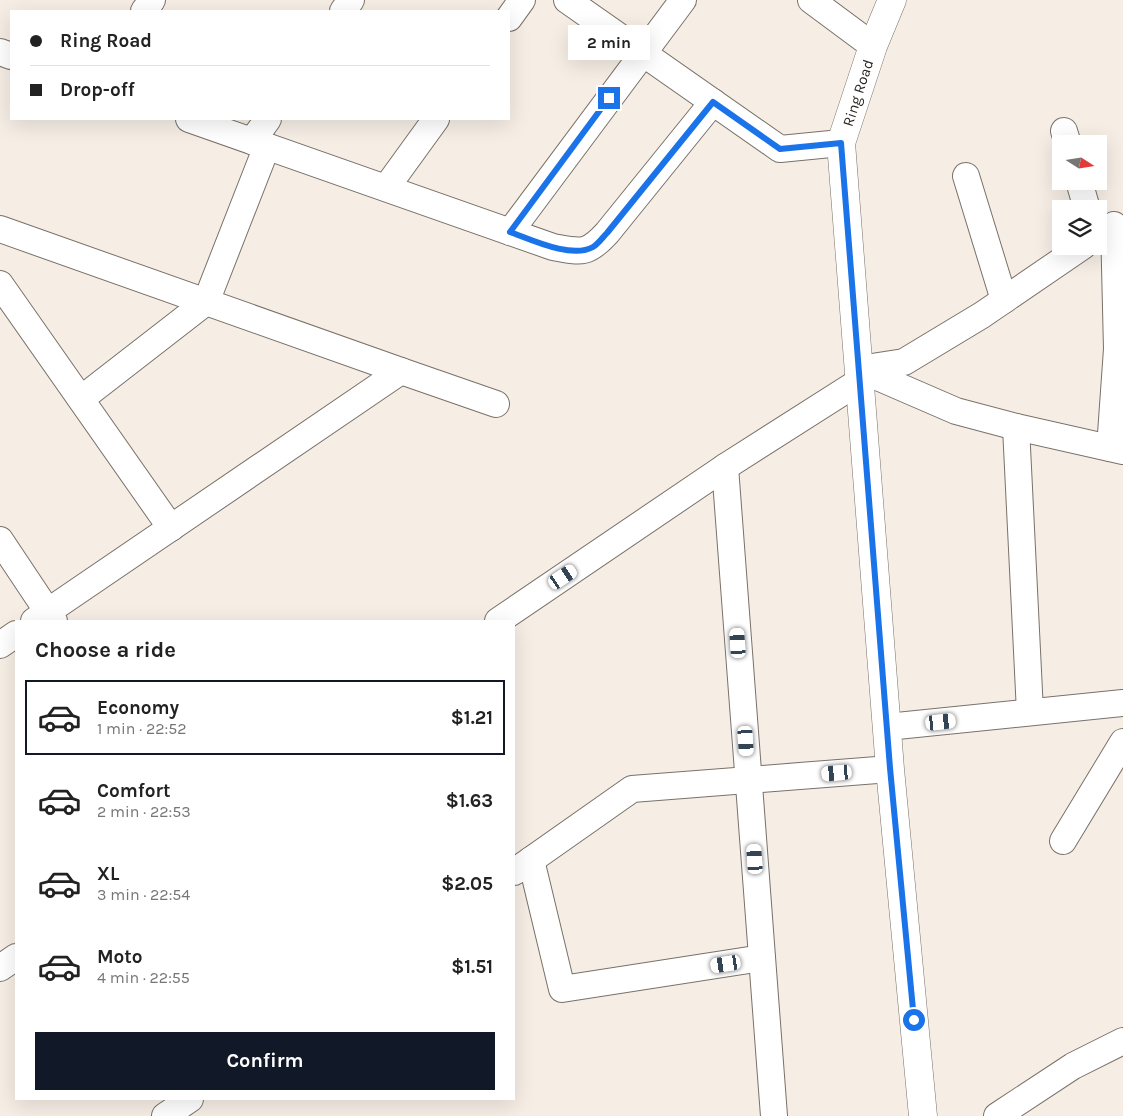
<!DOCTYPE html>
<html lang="en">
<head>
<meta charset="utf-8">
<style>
  :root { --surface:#fff; --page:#f6f6f6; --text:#222; --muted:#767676; --line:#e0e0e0; --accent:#111827 }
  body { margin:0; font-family:Karla,sans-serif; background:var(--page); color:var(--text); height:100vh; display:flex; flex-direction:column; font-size:19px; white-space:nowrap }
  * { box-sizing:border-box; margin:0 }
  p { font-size:16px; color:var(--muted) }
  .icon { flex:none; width:28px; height:28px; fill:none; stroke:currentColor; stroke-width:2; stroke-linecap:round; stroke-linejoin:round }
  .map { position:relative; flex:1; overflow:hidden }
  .panel { position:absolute; left:15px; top:620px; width:500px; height:480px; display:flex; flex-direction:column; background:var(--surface); border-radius:0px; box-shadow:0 5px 20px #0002 }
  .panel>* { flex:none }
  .top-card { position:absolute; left:10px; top:10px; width:500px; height:110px; border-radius:0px; box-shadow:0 5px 20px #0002; display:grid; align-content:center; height:110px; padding:0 20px; background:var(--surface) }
  .needle { width:32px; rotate:102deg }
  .buttons { position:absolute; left:1052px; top:135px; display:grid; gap:10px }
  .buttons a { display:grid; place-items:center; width:55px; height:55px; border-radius:0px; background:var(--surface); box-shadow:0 5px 20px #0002; font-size:25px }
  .end { position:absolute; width:22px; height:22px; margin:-11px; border:6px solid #1a73e8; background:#fff; box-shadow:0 0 0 2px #fff }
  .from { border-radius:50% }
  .bubble { position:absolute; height:35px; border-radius:0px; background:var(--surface); box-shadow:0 5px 20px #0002; font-size:16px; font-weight:700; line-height:35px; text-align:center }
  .car { position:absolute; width:15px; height:30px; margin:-15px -8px; border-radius:6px; box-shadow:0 0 4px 1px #0007; background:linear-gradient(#fff 24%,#345 0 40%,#fff 0 76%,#345 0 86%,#fff 0) }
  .top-card b { display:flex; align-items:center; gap:18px; height:48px; font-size:19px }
  .top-card b+b { border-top:1px solid var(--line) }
  .top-card i { width:12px; height:12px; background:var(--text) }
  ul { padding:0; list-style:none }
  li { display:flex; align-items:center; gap:15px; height:75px; margin:0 10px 8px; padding:0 10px; border:2px solid transparent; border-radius:0px }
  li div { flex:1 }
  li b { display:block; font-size:19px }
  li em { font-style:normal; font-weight:700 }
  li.on { border-color:var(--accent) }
  li>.icon { width:45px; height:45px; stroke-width:1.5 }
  h2 { padding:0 20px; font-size:22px; line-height:60px }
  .primary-button { display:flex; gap:10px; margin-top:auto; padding:10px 20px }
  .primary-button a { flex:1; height:58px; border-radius:0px; background:var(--accent); color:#fff; font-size:20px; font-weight:700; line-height:58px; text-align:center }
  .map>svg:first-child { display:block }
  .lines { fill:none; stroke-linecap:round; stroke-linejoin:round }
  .minor-casing { stroke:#797169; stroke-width:28 }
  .trunk-casing { stroke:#797169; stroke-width:29 }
  .minor { stroke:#fff; stroke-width:26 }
  .trunk { stroke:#fff; stroke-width:28 }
  .route { stroke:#1a73e8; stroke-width:6 }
  .labels { text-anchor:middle; stroke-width:4.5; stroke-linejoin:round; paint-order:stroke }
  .street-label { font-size:15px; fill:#292623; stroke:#fff }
</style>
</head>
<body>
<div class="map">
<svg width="1123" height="1116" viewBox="0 0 1123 1116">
  <rect width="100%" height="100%" fill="#f6eee5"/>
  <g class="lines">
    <g class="minor-casing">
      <g id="minor">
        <path d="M567,0L780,149L841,143"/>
        <path d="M811,0L873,46"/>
        <path d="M144,11L152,0"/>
        <path d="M343,11L351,0"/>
        <path d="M509,18L522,0"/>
        <path d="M0,52L11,56"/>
        <path d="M189,119L553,247C581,252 587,255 607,233L713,102"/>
        <path d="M1064,131L1068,144"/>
        <path d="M252,141L268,119"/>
        <path d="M966,176L1004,300"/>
        <path d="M1079,181L1087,209"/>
        <path d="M386,188L436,119"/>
        <path d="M0,229L401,371L34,621"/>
        <path d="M510,232L683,0"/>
        <path d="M0,284L171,528"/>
        <path d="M859,369L956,411L1016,427L1123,451"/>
        <path d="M859,369L904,362L982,315L1083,246"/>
        <path d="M401,371L496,404"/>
        <path d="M81,399L206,302L267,146"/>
        <path d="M1016,427L1030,712"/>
        <path d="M1110,448L1117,349L1114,225"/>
        <path d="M725,467L774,1116"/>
        <path d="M0,540L54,621"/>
        <path d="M498,621L725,467L860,381"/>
        <path d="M0,645L16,634"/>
        <path d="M887,727L1123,703"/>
        <path d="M1063,841L1123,742"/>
        <path d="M531,860L562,989L762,958"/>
        <path d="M514,872L632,789L890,769"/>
        <path d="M0,968L16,957"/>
        <path d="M165,1116L190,1099"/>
        <path d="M997,1116L1073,1066L1123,1041"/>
      </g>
    </g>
    <g class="trunk-casing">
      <path id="trunk" d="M892,0L873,46L841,143L890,769L923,1116"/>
    </g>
    <use href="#minor" class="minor"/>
    <use href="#trunk" class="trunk"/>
  </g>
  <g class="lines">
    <path class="route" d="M609,98L510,232C532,240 572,259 593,247C598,244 603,237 607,233L713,102L780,149L841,143L890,768L914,1020"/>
  </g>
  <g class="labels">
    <g class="street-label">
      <text transform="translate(858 93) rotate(-72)" y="5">Ring Road</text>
    </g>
  </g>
</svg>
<div class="buttons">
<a><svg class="needle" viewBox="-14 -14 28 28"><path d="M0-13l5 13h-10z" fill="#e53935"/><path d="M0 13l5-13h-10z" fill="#767676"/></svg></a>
<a><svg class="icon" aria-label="layers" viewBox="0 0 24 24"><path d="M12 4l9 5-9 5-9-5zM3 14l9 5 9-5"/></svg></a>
</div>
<i class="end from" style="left:914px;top:1020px"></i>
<i class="end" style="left:609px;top:98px"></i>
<div class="bubble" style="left:568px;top:25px;width:82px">2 min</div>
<i class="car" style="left:563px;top:577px;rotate:56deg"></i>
<i class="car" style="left:738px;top:643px;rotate:356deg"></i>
<i class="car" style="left:941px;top:722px;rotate:84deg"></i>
<i class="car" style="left:746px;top:741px;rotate:176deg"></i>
<i class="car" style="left:837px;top:773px;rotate:265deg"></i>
<i class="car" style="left:755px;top:859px;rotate:356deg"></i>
<i class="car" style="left:726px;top:964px;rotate:261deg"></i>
<div class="top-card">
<b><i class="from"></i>Ring Road</b>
<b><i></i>Drop-off</b>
</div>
<section class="panel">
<h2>Choose a ride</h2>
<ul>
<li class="on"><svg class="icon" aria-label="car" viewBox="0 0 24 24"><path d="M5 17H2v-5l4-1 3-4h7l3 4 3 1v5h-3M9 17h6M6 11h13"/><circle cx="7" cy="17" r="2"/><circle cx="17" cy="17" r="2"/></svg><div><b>Economy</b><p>1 min · 22:52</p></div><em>$1.21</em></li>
<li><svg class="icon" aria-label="car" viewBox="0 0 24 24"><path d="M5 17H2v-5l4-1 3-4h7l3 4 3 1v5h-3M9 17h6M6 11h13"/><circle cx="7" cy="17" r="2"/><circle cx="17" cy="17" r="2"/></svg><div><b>Comfort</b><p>2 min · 22:53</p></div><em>$1.63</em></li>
<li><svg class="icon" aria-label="car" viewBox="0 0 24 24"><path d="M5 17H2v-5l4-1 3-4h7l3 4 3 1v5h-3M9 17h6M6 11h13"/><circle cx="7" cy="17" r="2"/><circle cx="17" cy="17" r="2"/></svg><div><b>XL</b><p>3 min · 22:54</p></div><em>$2.05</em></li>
<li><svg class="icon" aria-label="car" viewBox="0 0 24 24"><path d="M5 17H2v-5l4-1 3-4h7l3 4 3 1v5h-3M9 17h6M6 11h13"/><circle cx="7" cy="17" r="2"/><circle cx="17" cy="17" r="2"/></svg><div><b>Moto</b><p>4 min · 22:55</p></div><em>$1.51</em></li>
</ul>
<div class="primary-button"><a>Confirm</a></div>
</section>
</div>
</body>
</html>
